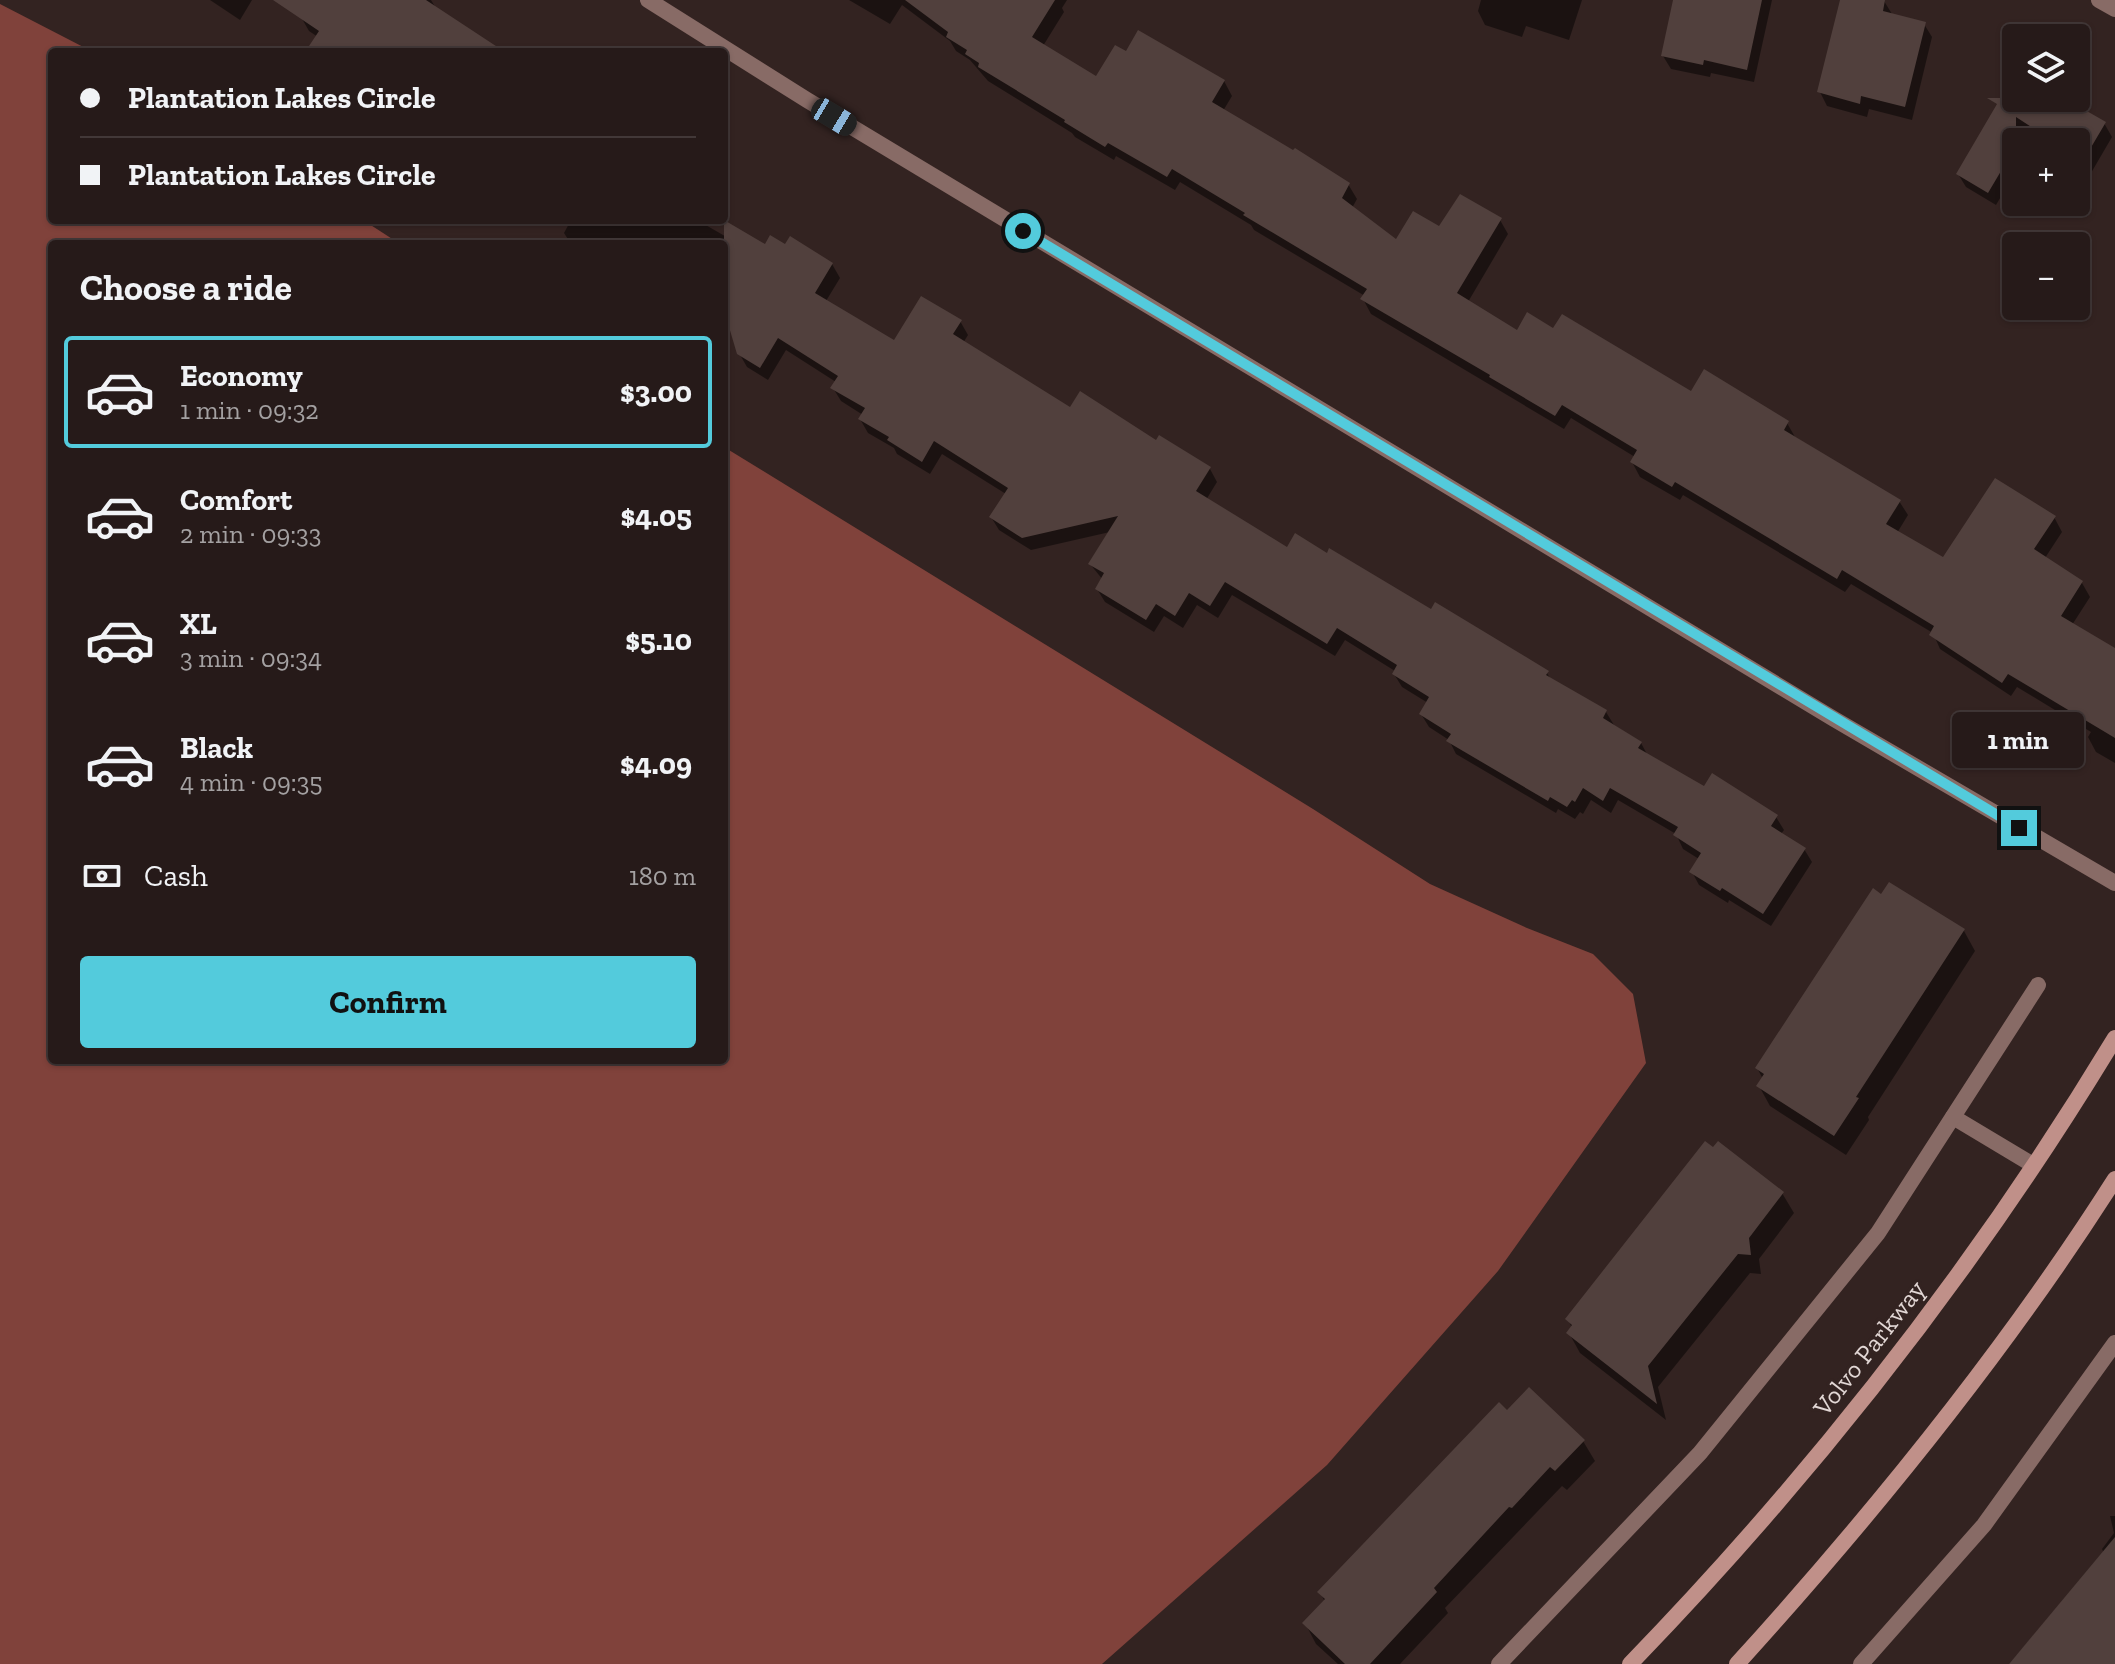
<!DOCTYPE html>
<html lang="en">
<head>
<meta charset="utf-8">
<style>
  :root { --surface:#261a19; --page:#322726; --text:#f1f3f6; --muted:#a4a1a2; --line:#423838; --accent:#53cbdc }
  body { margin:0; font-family:"Zilla Slab",serif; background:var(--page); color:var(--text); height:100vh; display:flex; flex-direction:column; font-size:30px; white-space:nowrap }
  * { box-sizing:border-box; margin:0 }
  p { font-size:26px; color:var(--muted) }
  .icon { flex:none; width:44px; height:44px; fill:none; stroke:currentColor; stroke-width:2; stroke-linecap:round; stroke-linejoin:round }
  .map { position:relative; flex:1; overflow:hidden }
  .sheet { position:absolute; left:48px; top:240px; width:680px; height:824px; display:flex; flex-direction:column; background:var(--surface); border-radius:8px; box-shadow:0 2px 6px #0004,0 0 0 2px var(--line) }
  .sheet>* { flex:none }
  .hud { position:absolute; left:48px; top:48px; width:680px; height:176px; border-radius:8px; box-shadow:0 2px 6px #0004,0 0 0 2px var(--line); display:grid; align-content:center; height:176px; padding:0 32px; background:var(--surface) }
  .tools { position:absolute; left:2002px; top:24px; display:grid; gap:16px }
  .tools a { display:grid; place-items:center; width:88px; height:88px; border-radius:8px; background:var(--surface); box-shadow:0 2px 6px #0004,0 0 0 2px var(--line); font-size:40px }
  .end { position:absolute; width:36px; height:36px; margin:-18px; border:10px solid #53cbdc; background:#111; box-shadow:0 0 0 4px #111 }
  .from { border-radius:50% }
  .bubble { position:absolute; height:56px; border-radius:8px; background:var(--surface); box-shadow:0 2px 6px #0004,0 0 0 2px var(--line); font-size:26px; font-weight:700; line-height:56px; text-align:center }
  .car { position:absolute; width:24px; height:48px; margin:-24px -12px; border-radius:10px; box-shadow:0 0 6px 2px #0007; background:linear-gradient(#222 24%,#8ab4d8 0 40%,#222 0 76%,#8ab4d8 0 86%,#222 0) }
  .hud b { display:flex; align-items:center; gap:28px; height:76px; font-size:30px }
  .hud b+b { border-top:2px solid var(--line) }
  .hud i { width:20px; height:20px; background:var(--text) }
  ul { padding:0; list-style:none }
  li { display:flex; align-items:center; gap:24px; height:112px; margin:0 16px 12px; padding:0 16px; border:4px solid transparent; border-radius:8px }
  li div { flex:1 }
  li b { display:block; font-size:30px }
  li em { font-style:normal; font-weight:700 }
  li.selected { border-color:var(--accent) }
  li>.icon { width:72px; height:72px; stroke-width:1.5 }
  h2 { padding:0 32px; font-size:36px; line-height:96px }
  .pay { display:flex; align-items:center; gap:20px; height:88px; padding:0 32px; font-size:30px }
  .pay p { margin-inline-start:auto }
  .action { display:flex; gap:16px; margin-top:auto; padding:16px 32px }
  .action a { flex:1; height:92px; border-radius:8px; background:var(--accent); color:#111; font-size:32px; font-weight:700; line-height:92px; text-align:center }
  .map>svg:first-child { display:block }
  .water { fill:#80423b }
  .shadow { fill:#0007 }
  .building { fill:#51403d }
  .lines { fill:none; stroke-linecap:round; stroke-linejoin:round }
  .service { stroke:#886b66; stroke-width:16 }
  .minor { stroke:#886b66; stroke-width:16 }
  .secondary { stroke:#c09089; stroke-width:16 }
  .route { stroke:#53cbdc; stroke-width:10 }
  .labels { text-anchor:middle; stroke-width:6; stroke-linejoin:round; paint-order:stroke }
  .street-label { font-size:26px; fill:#e2d7d5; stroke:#332321 }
</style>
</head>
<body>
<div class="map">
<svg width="2115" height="1664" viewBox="0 0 2115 1664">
  <rect width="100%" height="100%" fill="#332321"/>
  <path class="water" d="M0,4L93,52H52V220H363L400,244H52V1060H724V447L1313,809L1430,884L1527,928L1593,954L1633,994L1646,1063L1498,1271L1327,1465L1102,1664H0Z"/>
  <g class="shadow">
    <path d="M210,0H252L240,20Z"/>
    <path d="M313,0H431L437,10L501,52H316L318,37L309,31L301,17Z"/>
    <path d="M849,0H1067L1062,8L1064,12L1043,46L1096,79L1126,53L1224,81L1232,96L1223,111L1348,184L1357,199L1352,208L1397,241L1439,229L1500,220L1508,234L1468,302L1518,332L1554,331L1692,393L1787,423L1795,437L1899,501L1908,515L1897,533L1944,560L2054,517L2062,532L2045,558L2082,583L2090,597L2072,625L2115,650V763L2096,752L2088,737L2091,732L2017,687L2011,696L1940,649L1933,633L1851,584L1845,592L1683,495L1680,500L1640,477L1632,462L1635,457L1571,418L1564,429L1371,314L1363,299L1365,296L1254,230L1251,225L1180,182L1175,190L1116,156L1114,160L1075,137L1072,133L988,81L970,60L956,51L950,41L902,5L890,24Z"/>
    <path d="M1481,0H1582L1569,40L1526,26L1522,37L1485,25L1478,11Z"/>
    <path d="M1676,0H1772L1754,82L1711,73L1710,77L1671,69L1663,56Z"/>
    <path d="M1842,0L1884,1L1892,14L1924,24L1932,37L1912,120L1869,109L1867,117L1827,106L1820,92Z"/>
    <path d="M2016,86V98H2038L2104,123L2112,137L2091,173L2082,167L2076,177V142H2016V181L2012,178L1996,205L1966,187L1958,174Z"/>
    <path d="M571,220H697L730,239L765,247H786L832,264L840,278L826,301L895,343L960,321L968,335L963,343L1070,410L1157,443L1210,469L1217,482L1206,500L1288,550L1431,612L1547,673L1551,680L1606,712L1614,725L1641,743L1648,756L1705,788L1776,817L1784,830L1781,834L1804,849L1812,862L1771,926L1729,900L1728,903L1699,885L1692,872L1699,859L1683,849L1676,834L1618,800L1611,813L1591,800L1583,814L1580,812L1575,819L1558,809L1556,813L1456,754L1449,740L1429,727L1421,714L1428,703L1402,687L1394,674L1395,671L1345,640L1335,656L1232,595L1218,618L1197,605L1183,628L1164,616L1154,632L1105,602L1097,589L1103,580L1090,564L1110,532L1031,550L999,530L991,517L1006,494L942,454L930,474L897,454L894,448L868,433L860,419L863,415L841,401L833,388L836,382L786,350L768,380L747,367L739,353L724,306V244H571L564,233Z"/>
    <path d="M1881,896L1964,931L1975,951L1868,1117L1869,1120L1846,1155L1770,1106L1759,1086L1763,1079L1757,1068Z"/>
    <path d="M1782,1193L1794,1213L1759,1259L1761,1274L1750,1273L1658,1387L1666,1420L1580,1353L1569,1333L1572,1328L1568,1319Z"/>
    <path d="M1508,1412L1583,1441L1595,1461L1567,1490L1562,1486L1445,1608L1448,1613L1400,1664H1338L1316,1644L1305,1623L1325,1602L1320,1592Z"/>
    <path d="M2110,1516H2115V1664H2009L2104,1553L2102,1549L2114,1533Z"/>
  </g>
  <g class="building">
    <path d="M273,0H426L505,52H305L319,31Z"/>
    <path d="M905,0H1055L1032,37L1096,76L1115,45L1126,51L1138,30L1225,80L1212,102L1293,150L1295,148L1350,183L1342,198L1396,239L1413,211L1439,226L1460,194L1502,218L1457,293L1517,330L1527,312L1553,328L1562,314L1691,391L1704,369L1789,421L1784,430L1901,500L1886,524L1943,557L1995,478L2056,516L2034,549L2083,581L2061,616L2115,648V738L2008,674L2002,683L1929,635L1934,626L1842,570L1837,579L1675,482L1672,487L1630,462L1637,450L1562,405L1555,416L1489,377L1490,375L1360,299L1367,289L1243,215L1245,213L1172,169L1167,177L1108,143L1105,147L1064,122L1065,120L978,67L979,63L965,54L967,50L946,37L948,32Z"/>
    <path d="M1673,0H1762L1747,70L1704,60L1703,65L1661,56Z"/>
    <path d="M1840,0H1885L1883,11L1926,22L1905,107L1861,96L1860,104L1817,92Z"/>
    <path d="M2016,72V98H2064L2106,122L2083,161L2076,157V142H2054L2016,117V173L2004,166L1988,193L1956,174L1997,104L1987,98H2000Z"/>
    <path d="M724,220L765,244L770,235L785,244L790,236L833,263L815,293L894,340L921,296L962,320L953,334L1070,407L1080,391L1156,440L1159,435L1211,467L1196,491L1287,547L1295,533L1327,553L1329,548L1431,609L1435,602L1549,671L1546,675L1607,710L1603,718L1642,742L1638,748L1704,786L1712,773L1778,815L1771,826L1806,848L1763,914L1722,888L1720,891L1689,872L1701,853L1673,835L1678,827L1610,788L1603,801L1583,788L1575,802L1572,800L1567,807L1550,797L1548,801L1446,741L1451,734L1419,714L1429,697L1392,674L1397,665L1337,628L1327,644L1225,582L1210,606L1189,593L1175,616L1156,604L1146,620L1095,589L1104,573L1088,564L1118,516L1022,538L989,517L1008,488L934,441L922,462L887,440L889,437L858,419L865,408L830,388L838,376L778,338L760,368L737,354L724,310Z"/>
    <path d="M1889,882L1965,929L1856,1097L1859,1098L1834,1136L1756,1086L1764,1074L1755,1068L1873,888L1881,894Z"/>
    <path d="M1705,1141L1713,1147L1718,1141L1784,1192L1749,1238L1751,1255L1738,1254L1648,1366L1657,1404L1566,1333L1572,1325L1565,1319Z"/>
    <path d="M1529,1387L1585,1440L1555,1471L1550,1467L1512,1508L1509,1507L1434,1588L1437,1592L1370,1664H1345L1302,1623L1325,1599L1317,1592L1499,1402L1507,1410Z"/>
    <path d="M2115,1537V1664H2009Z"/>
  </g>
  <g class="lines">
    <g class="service">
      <path d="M1953,1117L2033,1165"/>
      <path d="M1499,1664L1700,1453L1878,1233L2038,985"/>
      <path d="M1861,1664L1984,1525L2115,1343"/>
    </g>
    <g class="minor">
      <path d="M648,0L807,100L1834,719L2115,883"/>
      <path d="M2099,0L2115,9"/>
    </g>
    <g class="secondary">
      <path d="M1630,1664C1813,1475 1979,1263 2115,1038"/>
      <path d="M1737,1664C1874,1513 2005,1352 2115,1179"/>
    </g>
  </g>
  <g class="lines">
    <path class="route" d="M1023,231L2019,828"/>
  </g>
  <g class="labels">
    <g class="street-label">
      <text transform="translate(1869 1348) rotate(-52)" y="9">Volvo Parkway</text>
    </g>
  </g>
</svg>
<div class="tools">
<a><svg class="icon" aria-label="layers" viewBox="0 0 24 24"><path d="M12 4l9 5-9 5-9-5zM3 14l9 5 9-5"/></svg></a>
<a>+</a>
<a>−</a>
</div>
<i class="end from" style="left:1023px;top:231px"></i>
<i class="end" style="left:2019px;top:828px"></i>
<div class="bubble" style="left:1952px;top:712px;width:132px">1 min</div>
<i class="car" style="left:834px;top:117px;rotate:121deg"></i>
<div class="hud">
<b><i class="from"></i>Plantation Lakes Circle</b>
<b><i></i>Plantation Lakes Circle</b>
</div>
<section class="sheet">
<h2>Choose a ride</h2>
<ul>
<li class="selected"><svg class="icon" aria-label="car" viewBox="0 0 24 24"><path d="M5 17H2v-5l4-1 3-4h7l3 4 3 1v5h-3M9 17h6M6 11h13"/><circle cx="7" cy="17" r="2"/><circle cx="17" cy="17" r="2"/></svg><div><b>Economy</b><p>1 min · 09:32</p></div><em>$3.00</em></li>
<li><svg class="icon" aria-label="car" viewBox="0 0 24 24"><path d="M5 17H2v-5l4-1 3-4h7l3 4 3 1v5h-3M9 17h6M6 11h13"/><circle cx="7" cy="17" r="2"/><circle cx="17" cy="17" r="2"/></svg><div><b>Comfort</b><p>2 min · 09:33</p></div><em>$4.05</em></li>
<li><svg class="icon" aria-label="car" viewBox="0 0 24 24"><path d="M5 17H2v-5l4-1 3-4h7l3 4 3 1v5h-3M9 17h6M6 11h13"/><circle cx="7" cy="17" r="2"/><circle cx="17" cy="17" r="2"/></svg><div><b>XL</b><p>3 min · 09:34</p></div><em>$5.10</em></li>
<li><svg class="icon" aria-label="car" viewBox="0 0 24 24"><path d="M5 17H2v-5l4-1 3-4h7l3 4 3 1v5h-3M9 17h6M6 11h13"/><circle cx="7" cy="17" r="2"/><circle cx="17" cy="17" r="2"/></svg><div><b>Black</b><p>4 min · 09:35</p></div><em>$4.09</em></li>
</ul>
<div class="pay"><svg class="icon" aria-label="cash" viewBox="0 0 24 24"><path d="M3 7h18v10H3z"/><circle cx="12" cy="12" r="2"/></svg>Cash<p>180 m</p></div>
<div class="action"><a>Confirm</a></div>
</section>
</div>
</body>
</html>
